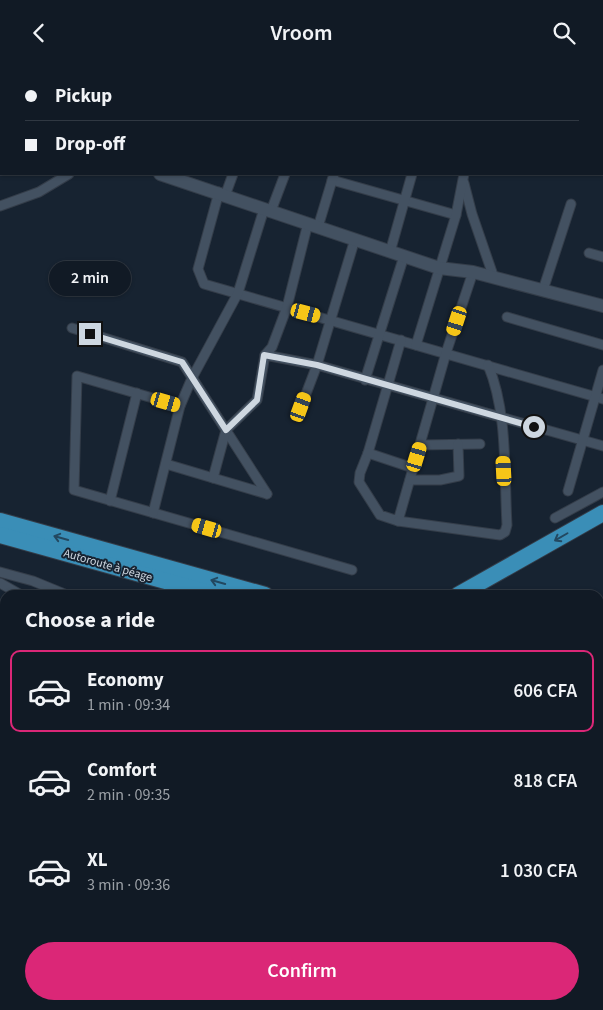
<!DOCTYPE html>
<html lang="en">
<head>
<meta charset="utf-8">
<style>
  :root { --surface:#111a25; --page:#1e2732; --text:#f1f3f6; --muted:#9ca1a7; --line:#303842; --accent:#db2777 }
  body { margin:0; font-family:"Source Sans 3",sans-serif; background:var(--page); color:var(--text); height:100vh; display:flex; flex-direction:column; font-size:19px; white-space:nowrap }
  * { box-sizing:border-box; margin:0 }
  p { font-size:16px; color:var(--muted) }
  .icon { flex:none; width:28px; height:28px; fill:none; stroke:currentColor; stroke-width:2; stroke-linecap:round; stroke-linejoin:round }
  .map { position:relative; flex:1; overflow:hidden }
  .sheet { position:absolute; left:0px; top:525px; width:604px; height:420px; display:flex; flex-direction:column; background:var(--surface); border-radius:15px 15px 0 0; box-shadow:0 1px 4px #0004,0 0 0 1px var(--line) }
  .sheet>* { flex:none }
  .guide { position:absolute; left:0px; top:0px; width:604px; height:110px; box-shadow:0 1px 4px #0004,0 0 0 1px var(--line); display:grid; align-content:center; height:110px; padding:0 25px; background:var(--surface) }
  .end { position:absolute; width:22px; height:22px; margin:-11px; border:6px solid #ced7e0; background:#111; box-shadow:0 0 0 2px #111 }
  .from { border-radius:50% }
  .bubble { position:absolute; height:35px; border-radius:18px; background:var(--surface); box-shadow:0 1px 4px #0004,0 0 0 1px var(--line); font-size:16px; font-weight:600; line-height:35px; text-align:center }
  .car { position:absolute; width:15px; height:30px; margin:-15px -8px; border-radius:6px; box-shadow:0 0 4px 1px #0007; background:linear-gradient(#f5c518 24%,#345 0 40%,#f5c518 0 76%,#345 0 86%,#f5c518 0) }
  .guide b { display:flex; align-items:center; gap:18px; height:48px; font-size:19px }
  .guide b+b { border-top:1px solid var(--line) }
  .guide i { width:12px; height:12px; background:var(--text) }
  ul { padding:0; list-style:none }
  li { display:flex; align-items:center; gap:15px; height:82px; margin:0 10px 8px; padding:0 15px; border:2px solid transparent; border-radius:10px }
  li div { flex:1 }
  li b { display:block; font-size:19px }
  li em { font-style:normal; font-weight:600 }
  li.active { border-color:var(--accent) }
  li>.icon { width:45px; height:45px; stroke-width:1.5 }
  h2 { padding:0 25px; font-size:22px; line-height:60px }
  .action { display:flex; gap:10px; margin-top:auto; padding:10px 25px }
  .action a { flex:1; height:58px; border-radius:30px; background:var(--accent); color:#fff; font-size:20px; font-weight:600; line-height:58px; text-align:center }
  header { display:flex; justify-content:space-between; align-items:center; height:65px; padding:0 25px; background:var(--surface); font-size:22px; font-weight:600 }
  .map>svg:first-child { display:block }
  .lines { fill:none; stroke-linecap:round; stroke-linejoin:round }
  .lane-casing { stroke:#343d49; stroke-width:6 }
  .street-casing { stroke:#343d49; stroke-width:11 }
  .secondary-casing { stroke:#343d49; stroke-width:14 }
  .primary-casing { stroke:#343d49; stroke-width:17 }
  .highway-casing { stroke:#343d49; stroke-width:18 }
  .lane { stroke:#435161; stroke-width:4.5 }
  .street { stroke:#435161; stroke-width:9 }
  .secondary { stroke:#435161; stroke-width:12 }
  .primary { stroke:#3e7695; stroke-width:15 }
  .highway { stroke:#3a8eb7; stroke-width:16 }
  .wall { fill:#2e3c77 }
  .shaded-wall { fill:#253161 }
  .building { fill:#35468a; stroke:#253161 }
  .oneway { stroke:#234860 }
  .route { stroke:#ced7e0; stroke-width:6 }
  .labels { text-anchor:middle; stroke-width:4; stroke-linejoin:round; paint-order:stroke }
  .street-label { font-size:12px; fill:#ced7e0; stroke:#172331 }
</style>
</head>
<body>
<header><svg class="icon" aria-label="back" viewBox="0 0 24 24"><path d="M15 5l-7 7 7 7"/></svg>Vroom<svg class="icon" aria-label="search" viewBox="0 0 24 24"><circle cx="10" cy="10" r="6"/><path d="M15 15l6 6"/></svg></header>
<div class="map">
<svg width="603" height="945" viewBox="0 0 603 945">
  <rect width="100%" height="100%" fill="#172331"/>
  <g class="lines">
    <g class="lane-casing">
      <path id="lane" d="M599,873L603,872"/>
    </g>
    <g class="street-casing">
      <g id="street">
        <path d="M62,0L63,1"/>
        <path d="M126,0L127,1"/>
        <path d="M250,0L254,1"/>
        <path d="M429,0L430,1"/>
        <path d="M478,0L479,1"/>
        <path d="M535,0L536,1"/>
        <path d="M98,1L99,0"/>
        <path d="M185,1L186,0"/>
        <path d="M216,1L217,0"/>
        <path d="M265,1L266,0"/>
        <path d="M368,1L369,0"/>
        <path d="M419,1L420,0"/>
        <path d="M490,1L492,0"/>
        <path d="M0,11L1,7"/>
        <path d="M332,115L456,150"/>
        <path d="M464,118L472,149L494,213"/>
        <path d="M219,127L198,204L204,219L603,334"/>
        <path d="M225,131L233,109"/>
        <path d="M0,141L39,127L69,109"/>
        <path d="M271,146L285,109"/>
        <path d="M318,162L334,109"/>
        <path d="M390,187L412,109"/>
        <path d="M589,188L603,192"/>
        <path d="M543,225L571,139"/>
        <path d="M507,252L603,280"/>
        <path d="M72,263L182,297L267,429"/>
        <path d="M401,275L368,388L360,408L359,417L380,450L398,456L446,288L473,207"/>
        <path d="M416,280L456,150L464,109"/>
        <path d="M265,290L317,300L603,381"/>
        <path d="M365,315L404,191"/>
        <path d="M180,341L77,311L74,425L352,505"/>
        <path d="M301,342L317,300L355,174"/>
        <path d="M420,380L480,379"/>
        <path d="M368,388L413,403"/>
        <path d="M166,399L267,429"/>
        <path d="M213,413L226,365L257,335L265,290L272,282L287,242L308,158"/>
        <path d="M410,415H440L459,411L458,379"/>
        <path d="M568,426L603,305"/>
        <path d="M110,436L137,328"/>
        <path d="M153,448L180,341L192,313L238,228L264,144"/>
        <path d="M555,453L603,427"/>
        <path d="M398,456L500,470L505,467L507,460C504,409 508,347 488,300"/>
        <path d="M0,507L33,516L67,530"/>
        <path d="M0,518L21,530"/>
        <path d="M0,576L5,582"/>
        <path d="M0,683L5,662"/>
        <path d="M0,690L5,691"/>
        <path d="M0,783H5"/>
        <path d="M0,823H5"/>
        <path d="M0,870L5,871"/>
        <path d="M0,900L5,901"/>
        <path d="M599,933L603,931"/>
        <path d="M6,945L7,940"/>
        <path d="M30,945L32,940"/>
        <path d="M113,945V940"/>
        <path d="M572,945L583,940"/>
      </g>
    </g>
    <g class="secondary-casing">
      <g id="secondary">
        <path d="M0,68H1"/>
        <path d="M160,109L439,203L473,207L603,241"/>
      </g>
    </g>
    <g class="primary-casing">
      <g id="primary">
        <path d="M599,719L603,713"/>
        <path d="M426,945L427,940"/>
      </g>
    </g>
    <g class="highway-casing">
      <g id="highway">
        <path d="M0,456L265,530"/>
        <path d="M0,470L216,530"/>
        <path d="M458,530L603,448"/>
        <path d="M599,625L603,626"/>
        <path d="M599,638L603,639"/>
        <path d="M599,818L603,813"/>
        <path d="M485,945L490,940"/>
      </g>
    </g>
    <use href="#lane" class="lane"/>
    <use href="#street" class="street"/>
    <use href="#secondary" class="secondary"/>
    <use href="#primary" class="primary"/>
    <use href="#highway" class="highway"/>
  </g>
  <g class="wall">
    <path d="M1,44V55H0V49Z"/>
    <path d="M603,790V804H600Z"/>
  </g>
  <g class="shaded-wall">
    <path d="M603,796L600,804L599,805V799Z"/>
    <path d="M0,925H5V932L0,931Z"/>
  </g>
  <g class="building">
    <path d="M37,0H46L45,1H37Z"/>
    <path d="M73,0H82L80,1H74Z"/>
    <path d="M110,0H121L122,1H111Z"/>
    <path d="M603,790V796L599,799V794Z"/>
    <path d="M0,907L5,908V925H0Z"/>
  </g>
  <defs><path id="oneway-shaft" d="M-6 0H5M1.5-3L5.5 0L1.5 3" fill="none" stroke-width="1.6" stroke-linecap="round" stroke-linejoin="round" transform="scale(1.25)"/></defs>
  <g class="oneway">
    <use href="#oneway-shaft" transform="translate(561 472) rotate(150)"/>
    <use href="#oneway-shaft" transform="translate(61 473) rotate(-164)"/>
    <use href="#oneway-shaft" transform="translate(218 517) rotate(-164)"/>
  </g>
  <g class="lines">
    <path class="route" d="M90,269L182,297L226,365L257,335L264,290L317,300L534,362"/>
  </g>
  <g class="labels">
    <g class="street-label">
      <text transform="translate(108 500) rotate(16)" y="4">Autoroute à péage</text>
    </g>
  </g>
</svg>
<i class="end from" style="left:534px;top:362px"></i>
<i class="end" style="left:90px;top:269px"></i>
<div class="bubble" style="left:49px;top:196px;width:82px">2 min</div>
<i class="car" style="left:306px;top:248px;rotate:105deg"></i>
<i class="car" style="left:457px;top:256px;rotate:198deg"></i>
<i class="car" style="left:166px;top:337px;rotate:106deg"></i>
<i class="car" style="left:301px;top:342px;rotate:20deg"></i>
<i class="car" style="left:417px;top:392px;rotate:17deg"></i>
<i class="car" style="left:504px;top:406px;rotate:357deg"></i>
<i class="car" style="left:207px;top:463px;rotate:286deg"></i>
<div class="guide">
<b><i class="from"></i>Pickup</b>
<b><i></i>Drop-off</b>
</div>
<section class="sheet">
<h2>Choose a ride</h2>
<ul>
<li class="active"><svg class="icon" aria-label="car" viewBox="0 0 24 24"><path d="M5 17H2v-5l4-1 3-4h7l3 4 3 1v5h-3M9 17h6M6 11h13"/><circle cx="7" cy="17" r="2"/><circle cx="17" cy="17" r="2"/></svg><div><b>Economy</b><p>1 min · 09:34</p></div><em>606 CFA</em></li>
<li><svg class="icon" aria-label="car" viewBox="0 0 24 24"><path d="M5 17H2v-5l4-1 3-4h7l3 4 3 1v5h-3M9 17h6M6 11h13"/><circle cx="7" cy="17" r="2"/><circle cx="17" cy="17" r="2"/></svg><div><b>Comfort</b><p>2 min · 09:35</p></div><em>818 CFA</em></li>
<li><svg class="icon" aria-label="car" viewBox="0 0 24 24"><path d="M5 17H2v-5l4-1 3-4h7l3 4 3 1v5h-3M9 17h6M6 11h13"/><circle cx="7" cy="17" r="2"/><circle cx="17" cy="17" r="2"/></svg><div><b>XL</b><p>3 min · 09:36</p></div><em>1 030 CFA</em></li>
</ul>
<div class="action"><a>Confirm</a></div>
</section>
</div>
</body>
</html>
